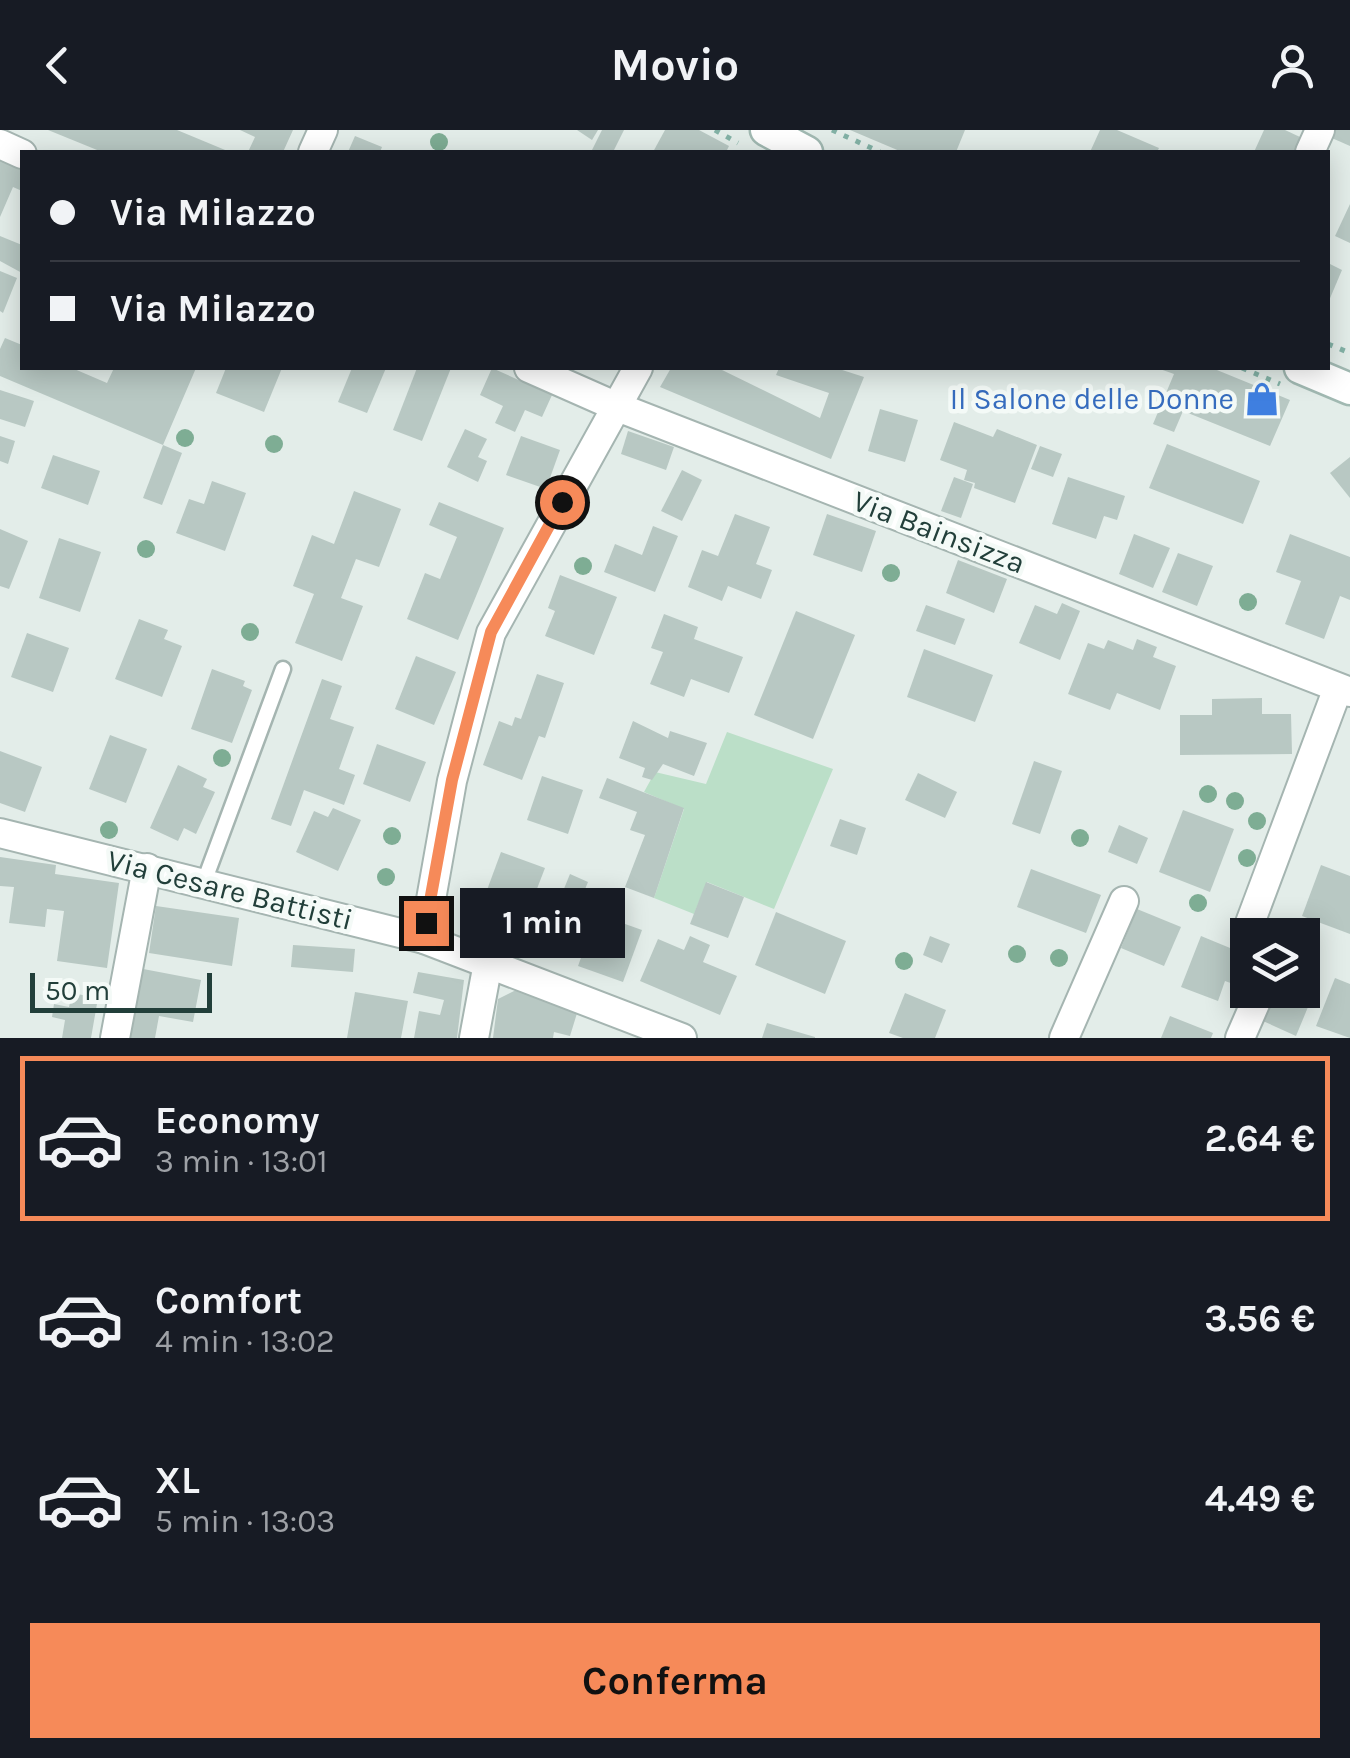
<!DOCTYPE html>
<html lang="it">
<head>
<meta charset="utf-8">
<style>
  :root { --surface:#171b24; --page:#20242c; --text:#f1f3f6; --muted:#9ea1a6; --line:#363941; --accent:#f68a59 }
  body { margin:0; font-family:Karla,sans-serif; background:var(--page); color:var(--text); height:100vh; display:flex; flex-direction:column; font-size:38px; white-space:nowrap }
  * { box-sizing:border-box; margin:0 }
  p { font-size:32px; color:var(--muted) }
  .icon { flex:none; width:55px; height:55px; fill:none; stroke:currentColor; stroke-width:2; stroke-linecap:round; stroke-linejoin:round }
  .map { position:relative; height:908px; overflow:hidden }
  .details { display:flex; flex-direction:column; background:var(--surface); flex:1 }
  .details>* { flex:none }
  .top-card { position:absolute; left:20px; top:20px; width:1310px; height:220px; border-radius:0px; box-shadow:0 5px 25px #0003; display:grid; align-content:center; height:220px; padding:0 30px; background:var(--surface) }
  .buttons { position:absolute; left:1230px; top:788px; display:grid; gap:20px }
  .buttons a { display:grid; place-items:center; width:90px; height:90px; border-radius:0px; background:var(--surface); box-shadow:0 5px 25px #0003; font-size:50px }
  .scale { position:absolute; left:30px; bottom:25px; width:182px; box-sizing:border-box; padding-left:10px; border:5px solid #223f3a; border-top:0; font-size:28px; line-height:35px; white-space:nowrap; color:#223f3a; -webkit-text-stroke:8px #f4faf7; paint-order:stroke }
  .end { position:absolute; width:45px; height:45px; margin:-22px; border:12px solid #f68a59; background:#111; box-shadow:0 0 0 5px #111 }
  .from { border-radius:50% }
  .bubble { position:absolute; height:70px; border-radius:0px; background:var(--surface); box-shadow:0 5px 25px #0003; font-size:32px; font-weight:700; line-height:70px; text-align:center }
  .top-card b { display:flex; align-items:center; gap:35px; height:95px; font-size:38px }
  .top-card b+b { border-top:2px solid var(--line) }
  .top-card i { width:25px; height:25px; background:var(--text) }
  ul { padding:18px 0 0; list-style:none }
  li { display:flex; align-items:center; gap:30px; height:165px; margin:0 20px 15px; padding:0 10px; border:5px solid transparent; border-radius:0px }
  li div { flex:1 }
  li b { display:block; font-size:38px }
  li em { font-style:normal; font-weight:700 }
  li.on { border-color:var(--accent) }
  li>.icon { width:90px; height:90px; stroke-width:1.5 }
  .button { display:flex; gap:20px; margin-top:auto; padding:20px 30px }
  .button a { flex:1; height:115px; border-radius:0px; background:var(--accent); color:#111; font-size:40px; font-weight:700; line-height:115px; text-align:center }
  header { display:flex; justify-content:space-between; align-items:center; height:130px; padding:0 30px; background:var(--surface); font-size:45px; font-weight:700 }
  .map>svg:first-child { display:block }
  .green { fill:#bbdfc8 }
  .building { fill:#b8c8c3 }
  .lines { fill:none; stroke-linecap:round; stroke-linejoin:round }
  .lane-casing { stroke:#a5b5b1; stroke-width:19 }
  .street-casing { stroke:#a5b5b1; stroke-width:32 }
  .secondary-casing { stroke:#a1b9b2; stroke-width:35 }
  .path { stroke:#83b2a6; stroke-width:5; stroke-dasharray:5 8; stroke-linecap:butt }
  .lane { stroke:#fff; stroke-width:14 }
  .street { stroke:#fff; stroke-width:28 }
  .secondary { stroke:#fff; stroke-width:30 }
  .tree { fill:#7ead94 }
  .route { stroke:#f68a59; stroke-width:12 }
  .labels { text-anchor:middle; stroke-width:9; stroke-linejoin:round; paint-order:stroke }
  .shop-label { font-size:30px; fill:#366cbe; stroke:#f4faf7; text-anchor:end }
  .street-label { font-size:30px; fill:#223f3a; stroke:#f4faf7 }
</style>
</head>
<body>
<header><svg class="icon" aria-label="back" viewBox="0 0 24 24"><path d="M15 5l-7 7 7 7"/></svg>Movio<svg class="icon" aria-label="person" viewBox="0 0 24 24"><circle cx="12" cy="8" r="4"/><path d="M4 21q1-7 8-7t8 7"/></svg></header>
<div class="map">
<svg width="1350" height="908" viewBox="0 0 1350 908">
  <rect width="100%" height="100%" fill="#e3ede9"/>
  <path class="green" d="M727,602L833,639L774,779L707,752L694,784L654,768L684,679L644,662L655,642L706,654Z"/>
  <g class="building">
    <path d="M48,0H177L230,22H102Z"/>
    <path d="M240,0H293L283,22H248L255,7Z"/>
    <path d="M577,0H598L592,10Z"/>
    <path d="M602,0H624L613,22H591Z"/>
    <path d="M665,0H699L729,16L726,22H653Z"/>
    <path d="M850,0H965L956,22H902Z"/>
    <path d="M1100,0H1117L1159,18L1157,22H1090Z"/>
    <path d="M1264,0H1285L1300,7L1294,22H1254Z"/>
    <path d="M1328,0H1350V16L1325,5Z"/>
    <path d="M355,6L382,17L380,22H348Z"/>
    <path d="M0,27L22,36V61L13,57L0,87Z"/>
    <path d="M1350,74V113L1335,106Z"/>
    <path d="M0,106L22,115V143L0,131Z"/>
    <path d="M1328,133L1342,140L1328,173Z"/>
    <path d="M0,141L17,148L3,183L0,181Z"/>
    <path d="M5,208L22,215V238H72L107,253L114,238H196L163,315L0,246V219Z"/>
    <path d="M226,238H282L264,282L216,263Z"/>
    <path d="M352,238H386L367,283L338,272Z"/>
    <path d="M417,238H451L422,311L393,300Z"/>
    <path d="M492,238L552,265L542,287L525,280L515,302L495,293L503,276L480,265Z"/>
    <path d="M671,238H718L820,288L829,263L776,245L779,238H836L864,247L831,329L660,257Z"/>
    <path d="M1157,238H1212L1290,270L1270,316L1183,281L1174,302L1153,294L1174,244Z"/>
    <path d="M0,260L34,271L25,297L0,289Z"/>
    <path d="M880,279L918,290L905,332L868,321Z"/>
    <path d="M954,292L993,307L997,299L1037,315L1015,373L974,358L975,353L964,350L967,340L940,330Z"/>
    <path d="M465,299L487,309L478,327L487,331L478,352L447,337Z"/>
    <path d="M628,301L674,317L666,340L621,324Z"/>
    <path d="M0,306L15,311L8,334L0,331Z"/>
    <path d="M521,306L560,320L546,359L506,345Z"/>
    <path d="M1167,314L1260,351L1243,394L1149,358Z"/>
    <path d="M163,315L182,323L162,375L143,368Z"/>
    <path d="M1040,316L1062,324L1053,347L1031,339Z"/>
    <path d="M53,325L100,341L88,375L41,358Z"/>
    <path d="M1350,327V368L1330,343Z"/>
    <path d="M682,340L702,350L682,391L661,381Z"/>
    <path d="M954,347L973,354L961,388L941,381Z"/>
    <path d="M1068,347L1125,366L1117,390L1104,386L1096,409L1052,394Z"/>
    <path d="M212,351L246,363L225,421L176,403L189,369L204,374Z"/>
    <path d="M354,361L401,379L379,437L356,429L341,468L363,476L342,531L295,513L314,464L293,456L312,405L334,414Z"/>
    <path d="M439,372L504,398L458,510L407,489L425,443L440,449L457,407L429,395Z"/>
    <path d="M735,384L770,397L756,434L772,440L761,469L728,456L722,471L688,457L702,420L718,426Z"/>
    <path d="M827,384L876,401L862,442L813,425Z"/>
    <path d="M653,396L678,406L655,462L604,442L615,414L642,425Z"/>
    <path d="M0,399L28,411L9,459L0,456Z"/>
    <path d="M1134,404L1170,418L1153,458L1119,444Z"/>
    <path d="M1290,404L1350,427V470L1340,466L1324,509L1285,494L1301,451L1276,442Z"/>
    <path d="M59,408L101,422L80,482L39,468Z"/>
    <path d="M1178,423L1213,436L1197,476L1162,462Z"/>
    <path d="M958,430L1007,449L994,483L946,463Z"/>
    <path d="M560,445L617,467L594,525L545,506L555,481L548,478Z"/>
    <path d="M1062,473L1080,481L1060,530L1019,513L1035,475L1057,484Z"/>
    <path d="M926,475L965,489L955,515L916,501Z"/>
    <path d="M796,481L855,505L813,609L754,585Z"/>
    <path d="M664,484L698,497L694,509L743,527L729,563L691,549L684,567L650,554L663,522L651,518Z"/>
    <path d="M139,489L168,500L164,509L182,516L162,567L115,549Z"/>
    <path d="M27,503L69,518L53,562L11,547Z"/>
    <path d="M1137,509L1157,517L1153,527L1176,536L1160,580L1117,563L1110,580L1068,564L1088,513L1104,519L1108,510L1133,520Z"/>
    <path d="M924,519L993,545L975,592L907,567Z"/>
    <path d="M416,526L456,542L434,595L395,579Z"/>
    <path d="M212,539L245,551L243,556L252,560L232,613L191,599Z"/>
    <path d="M537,544L564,553L545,608L539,606L522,650L483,635L499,591L512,596L515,587L521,589Z"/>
    <path d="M322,549L342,556L330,589L354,597L339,639L355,645L344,675L304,660L291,696L271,689Z"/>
    <path d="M1262,568V584H1291L1292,624L1180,625V585H1212V569Z"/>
    <path d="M633,591L668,608L670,601L707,613L694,646L663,634L652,650L642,647L645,638L619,628Z"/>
    <path d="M110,605L147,619L126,673L89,659Z"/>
    <path d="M377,614L426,632L410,672L363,654Z"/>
    <path d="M0,621L42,637L25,682L0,673Z"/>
    <path d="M1034,631L1062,641L1040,704L1012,694Z"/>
    <path d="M178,635L207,649L203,657L215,662L196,704L184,698L178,711L150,698Z"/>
    <path d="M918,643L957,662L945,688L905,670Z"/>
    <path d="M542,646L583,660L568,704L527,690Z"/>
    <path d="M607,648L684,678L654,768L625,757L645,705L630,700L637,682L599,668Z"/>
    <path d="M333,678L361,690L338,741L296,722L314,681L328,687Z"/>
    <path d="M1183,680L1234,699L1210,762L1159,742Z"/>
    <path d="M840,689L866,698L857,725L830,716Z"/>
    <path d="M1119,695L1148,708L1137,734L1108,722Z"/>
    <path d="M501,722L545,738L523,795L480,779Z"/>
    <path d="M0,727L56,735L55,744L119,753L107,838L57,831L64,781L47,779L45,797L9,793L14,757L0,756Z"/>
    <path d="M1321,735L1350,746V804L1302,786Z"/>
    <path d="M1031,739L1101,765L1086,803L1017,777Z"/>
    <path d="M570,744L588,752L568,800L550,793Z"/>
    <path d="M706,752L744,767L728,808L690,794Z"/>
    <path d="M156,776L239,788L232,836L149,823Z"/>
    <path d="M1137,779L1181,797L1164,836L1121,818Z"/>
    <path d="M776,782L846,811L825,864L755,835Z"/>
    <path d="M597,784L642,800L623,852L578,836Z"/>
    <path d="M690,806L710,815L703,832L737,846L720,885L640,851L658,809L684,820Z"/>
    <path d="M930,806L950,814L942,833L923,825Z"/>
    <path d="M1201,806L1247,825L1236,855L1225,851L1218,871L1181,857Z"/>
    <path d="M293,815L355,819L353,842L291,837Z"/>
    <path d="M138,838L201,850L193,892L159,886L155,908H125Z"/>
    <path d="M1302,841L1320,848L1296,906L1263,891L1276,860H1302Z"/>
    <path d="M418,842L464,850L457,908H414L419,881L440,885L444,870L413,863Z"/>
    <path d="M1335,848L1350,854V908L1316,896Z"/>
    <path d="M520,858L578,880L570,906L554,902L553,908H493L498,869Z"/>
    <path d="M355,862L408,871L401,908H347Z"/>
    <path d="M72,863L98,868L91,908H62L65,890L52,887L54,874L69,877Z"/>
    <path d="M905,863L946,880L935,908H903L889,903Z"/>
    <path d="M1170,886L1213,903L1211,908H1161Z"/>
    <path d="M767,893L815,907V908H762Z"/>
  </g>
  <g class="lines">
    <g class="lane-casing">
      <path id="lane" d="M204,752L283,539"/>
    </g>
    <g class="street-casing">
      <g id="street">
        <path d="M0,14L22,24"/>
        <path d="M313,22L323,0"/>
        <path d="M1310,22L1320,0"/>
        <path d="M529,238L615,276L1350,562"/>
        <path d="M0,703L424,809L682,908"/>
        <path d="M1250,793L1338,558"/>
        <path d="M424,809L452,651L491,503L638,238"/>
        <path d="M115,908L147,738"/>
        <path d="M474,908L488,833"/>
        <path d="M1064,908L1124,771"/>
        <path d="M1240,908L1261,860"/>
      </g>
    </g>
    <g class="secondary-casing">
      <g id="secondary">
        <path d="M766,0L807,22"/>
        <path d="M1300,238L1350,259"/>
      </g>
    </g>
    <g class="path">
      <path d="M715,0L738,13"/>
      <path d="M832,0L880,22"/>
      <path d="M1328,214L1350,223"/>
      <path d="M1242,238L1280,254"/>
    </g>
    <use href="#lane" class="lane"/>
    <use href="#street" class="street"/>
    <use href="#secondary" class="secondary"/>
  </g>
  <g class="tree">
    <circle cx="439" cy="12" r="9"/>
    <circle cx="185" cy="308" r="9"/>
    <circle cx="274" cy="314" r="9"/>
    <circle cx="146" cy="419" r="9"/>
    <circle cx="583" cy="436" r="9"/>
    <circle cx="891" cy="443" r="9"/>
    <circle cx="1248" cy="472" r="9"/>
    <circle cx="250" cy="502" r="9"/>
    <circle cx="222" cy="628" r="9"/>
    <circle cx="1208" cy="664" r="9"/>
    <circle cx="1235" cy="671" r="9"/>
    <circle cx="1257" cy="691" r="9"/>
    <circle cx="109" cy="700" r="9"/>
    <circle cx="392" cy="706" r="9"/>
    <circle cx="1080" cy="708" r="9"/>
    <circle cx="1247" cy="728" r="9"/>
    <circle cx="386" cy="747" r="9"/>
    <circle cx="1198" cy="773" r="9"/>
    <circle cx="1017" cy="824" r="9"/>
    <circle cx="1059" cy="828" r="9"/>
    <circle cx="904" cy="831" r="9"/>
  </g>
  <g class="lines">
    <path class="route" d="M426,793L452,650L491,502L562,372"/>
  </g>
  <defs>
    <g id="shop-bare" transform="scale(2.7)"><path d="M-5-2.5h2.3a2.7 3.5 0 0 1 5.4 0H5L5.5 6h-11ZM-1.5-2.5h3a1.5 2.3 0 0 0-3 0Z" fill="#3f7fe0" stroke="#f4faf7" stroke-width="2.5" paint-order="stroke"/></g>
  </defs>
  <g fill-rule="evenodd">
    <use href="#shop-bare" x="1262" y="269"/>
  </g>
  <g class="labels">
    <g class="shop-label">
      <text x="1234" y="279">Il Salone delle Donne</text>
    </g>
    <g class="street-label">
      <text transform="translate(939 402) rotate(21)" y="10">Via Bainsizza</text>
      <text transform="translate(230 760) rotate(14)" y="10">Via Cesare Battisti</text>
    </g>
  </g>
</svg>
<div class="buttons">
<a><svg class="icon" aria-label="layers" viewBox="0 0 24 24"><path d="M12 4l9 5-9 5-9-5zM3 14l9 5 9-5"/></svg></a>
</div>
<div class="scale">50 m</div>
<i class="end from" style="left:562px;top:372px"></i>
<i class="end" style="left:426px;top:793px"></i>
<div class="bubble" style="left:460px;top:758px;width:165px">1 min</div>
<div class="top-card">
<b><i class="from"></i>Via Milazzo</b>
<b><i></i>Via Milazzo</b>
</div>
</div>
<section class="details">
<ul>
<li class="on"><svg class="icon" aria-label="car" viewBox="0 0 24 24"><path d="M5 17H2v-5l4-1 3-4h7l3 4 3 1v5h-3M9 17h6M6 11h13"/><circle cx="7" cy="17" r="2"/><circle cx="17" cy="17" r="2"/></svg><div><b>Economy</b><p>3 min · 13:01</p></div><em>2.64 €</em></li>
<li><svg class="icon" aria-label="car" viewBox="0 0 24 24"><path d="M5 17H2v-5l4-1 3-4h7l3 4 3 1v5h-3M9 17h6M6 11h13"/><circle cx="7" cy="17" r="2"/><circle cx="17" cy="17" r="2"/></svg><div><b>Comfort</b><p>4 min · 13:02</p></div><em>3.56 €</em></li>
<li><svg class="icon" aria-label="car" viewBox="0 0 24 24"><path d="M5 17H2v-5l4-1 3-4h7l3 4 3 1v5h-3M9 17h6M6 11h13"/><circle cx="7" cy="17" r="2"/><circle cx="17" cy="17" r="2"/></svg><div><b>XL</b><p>5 min · 13:03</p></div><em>4.49 €</em></li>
</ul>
<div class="button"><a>Conferma</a></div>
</section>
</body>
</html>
